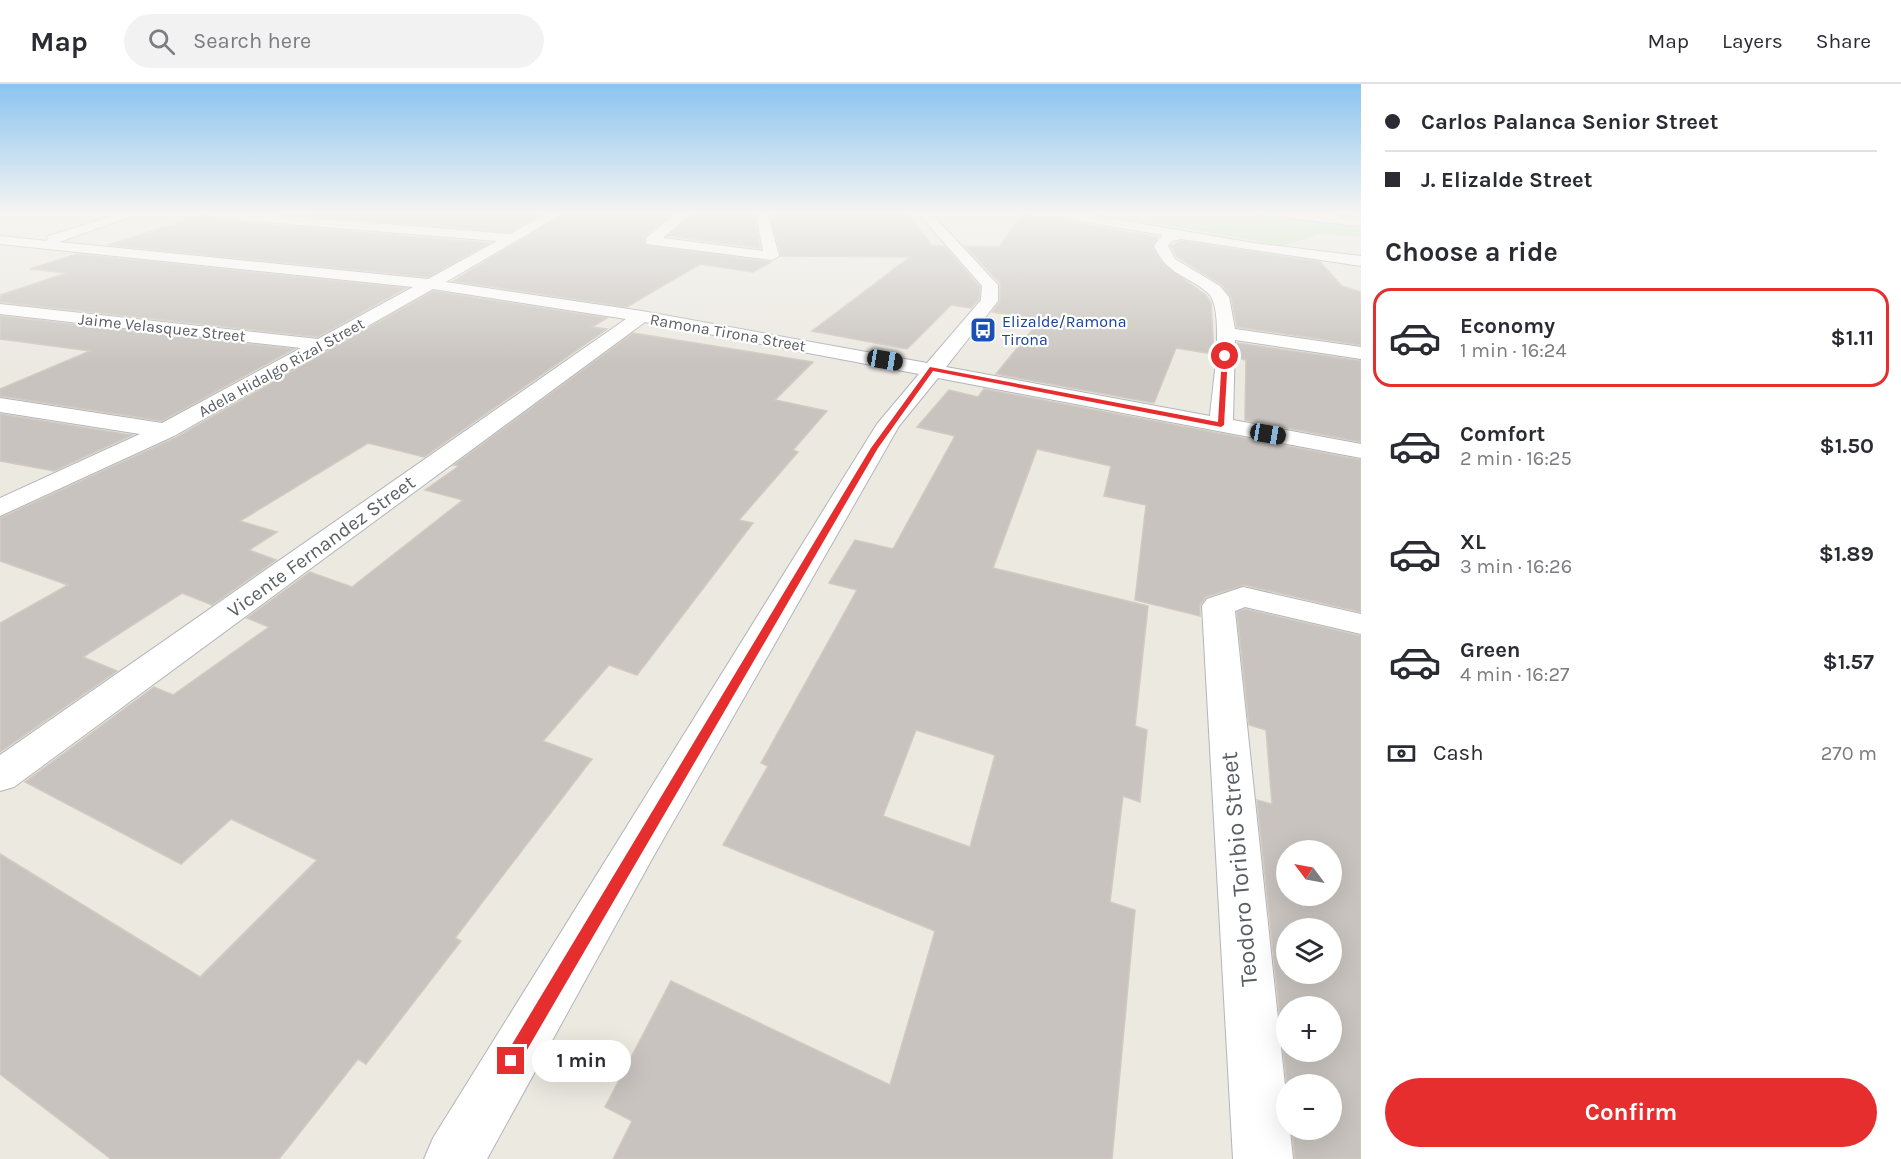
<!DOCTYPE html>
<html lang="en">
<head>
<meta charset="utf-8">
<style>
  :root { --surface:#fff; --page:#f2f2f3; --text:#2b2b33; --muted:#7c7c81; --line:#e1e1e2; --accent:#e62e2f }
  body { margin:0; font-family:Karla,sans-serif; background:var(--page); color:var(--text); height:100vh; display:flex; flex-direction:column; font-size:22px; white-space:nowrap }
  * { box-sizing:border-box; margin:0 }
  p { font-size:20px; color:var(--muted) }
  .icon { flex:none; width:33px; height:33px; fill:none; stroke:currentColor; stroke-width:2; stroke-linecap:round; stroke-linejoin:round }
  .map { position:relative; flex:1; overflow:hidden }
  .side { display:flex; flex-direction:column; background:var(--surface); width:540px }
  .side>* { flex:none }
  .hud { display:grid; align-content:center; height:132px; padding:0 24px; background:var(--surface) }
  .needle { width:39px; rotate:302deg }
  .tools { position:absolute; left:1276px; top:756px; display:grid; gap:12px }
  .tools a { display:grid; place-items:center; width:66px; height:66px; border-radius:50%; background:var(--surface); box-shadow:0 6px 24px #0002; font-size:30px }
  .end { position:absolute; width:27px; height:27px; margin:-14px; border:8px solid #e62e2f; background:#fff; box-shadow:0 0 0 3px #fff }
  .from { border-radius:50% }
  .bubble { position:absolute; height:42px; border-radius:21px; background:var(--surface); box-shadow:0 6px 24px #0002; font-size:20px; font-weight:700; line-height:42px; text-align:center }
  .car { position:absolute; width:18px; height:36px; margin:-18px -9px; border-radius:8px; box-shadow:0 0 4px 2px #0007; background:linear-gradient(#222 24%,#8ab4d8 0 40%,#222 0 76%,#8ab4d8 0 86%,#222 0) }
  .hud b { display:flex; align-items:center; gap:21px; height:57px; font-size:22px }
  .hud b+b { border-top:2px solid var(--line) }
  .hud i { width:15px; height:15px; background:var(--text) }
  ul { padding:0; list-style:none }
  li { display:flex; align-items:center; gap:18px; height:99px; margin:0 12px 9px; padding:0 12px; border:3px solid transparent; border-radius:18px }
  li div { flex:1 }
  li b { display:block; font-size:22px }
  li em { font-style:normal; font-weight:700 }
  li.active { border-color:var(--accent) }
  li>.icon { width:54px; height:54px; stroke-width:1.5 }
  h2 { padding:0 24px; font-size:27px; line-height:72px }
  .pay { display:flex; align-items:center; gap:15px; height:66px; padding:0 24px; font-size:22px }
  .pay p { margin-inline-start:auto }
  .cta { display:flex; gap:12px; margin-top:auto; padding:12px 24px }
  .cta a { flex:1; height:69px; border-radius:36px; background:var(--accent); color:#fff; font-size:24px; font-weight:700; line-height:69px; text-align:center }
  header { display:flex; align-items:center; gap:36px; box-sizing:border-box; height:84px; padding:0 30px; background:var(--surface); border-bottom:2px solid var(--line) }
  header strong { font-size:28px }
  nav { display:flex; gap:33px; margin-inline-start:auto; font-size:21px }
  .search { width:420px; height:54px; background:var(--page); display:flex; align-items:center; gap:15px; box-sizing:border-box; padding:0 21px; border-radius:33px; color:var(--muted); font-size:22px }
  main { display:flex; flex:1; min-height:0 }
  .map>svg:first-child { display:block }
  .green { fill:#c1e4bd }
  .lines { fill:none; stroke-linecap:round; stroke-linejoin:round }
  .stream { fill:#a0dcfd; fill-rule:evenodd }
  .building { fill:#c8c3be; stroke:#d1cac0; stroke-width:1.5; fill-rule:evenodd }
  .minor-casing { stroke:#b2b5b9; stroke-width:2 }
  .minor { fill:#fff; fill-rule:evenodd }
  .route { fill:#e62e2f }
  .labels { text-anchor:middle; stroke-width:4.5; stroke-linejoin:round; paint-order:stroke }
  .far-transit-label { font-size:16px; fill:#164399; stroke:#fff; text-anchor:start }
  .far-street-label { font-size:16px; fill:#5a5e62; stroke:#fff }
  .street-label { font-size:20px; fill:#5a5e62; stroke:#fff }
  .near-street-label { font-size:24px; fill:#5a5e62; stroke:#fff }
</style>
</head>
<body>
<header>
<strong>Map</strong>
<div class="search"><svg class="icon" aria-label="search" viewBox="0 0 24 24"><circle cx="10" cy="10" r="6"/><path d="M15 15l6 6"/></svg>Search here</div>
<nav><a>Map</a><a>Layers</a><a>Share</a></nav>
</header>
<main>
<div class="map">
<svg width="1361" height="1075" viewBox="0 0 1361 1075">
  <rect width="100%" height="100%" fill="#ece9e1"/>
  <path class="green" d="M1104,130H1247L1286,137L1361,144V153L1319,150L1284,162Z"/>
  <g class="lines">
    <path class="stream" d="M1255,130L1361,141V145L1258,132Z"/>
  </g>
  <g class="building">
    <path d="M206,130L215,136L489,159L428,193L108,161Z"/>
    <path d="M293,130H541L510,148Z"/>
    <path d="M564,130H672L645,152L644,161L771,178L753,188L700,180L627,223L453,197Z"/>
    <path d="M692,130H754L760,164L668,152Z"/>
    <path d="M770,130H908L932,162H944L980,203L979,215L971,224L951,221L907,265L812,247L910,173L781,172Z"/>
    <path d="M1023,130L1158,153L1152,163L1164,181L1206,211L1211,219L1214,270L1176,264L1154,319L996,290L1040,236L992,228L1000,217V199L965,162L999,163Z"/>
    <path d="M1181,157L1320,178L1342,202L1361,208V261L1237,243L1231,213L1222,201L1177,173L1171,162Z"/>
    <path d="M77,170L406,204L318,253L0,218V211L67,189L30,185Z"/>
    <path d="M433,207L607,234L592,243L607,245L424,373L368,359L240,437L277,448L249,466L276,476L212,521L182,509L83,573L117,587L0,668V539L68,501L0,477V434L175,354Z"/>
    <path d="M0,232L294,265L162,337L0,312V305L90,267L0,255Z"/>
    <path d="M633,249L813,278L775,316L827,327L793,366L798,368L739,436L753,439L637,591L609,581L543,657L592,675L455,854L461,857L366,980L358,975L279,1075H111L0,990V770L200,893L317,776L231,735L181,780L25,698L154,603L173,611L269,543L247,534L310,488L352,503L463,416L425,406L459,382L454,381Z"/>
    <path d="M1237,259L1361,277V358L1245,336L1246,276L1237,274Z"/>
    <path d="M984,305L1361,376V528L1244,501L1206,513L1200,521V532L1135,516L1146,421L1104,412L1111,382L1037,365L993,484L1148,522L1135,642L1147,646L1140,718L1123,712L1110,818L1135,826L1112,1075H613L632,1037L605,1023L671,897L890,1001L935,847L723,761L768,682L761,679L857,506L829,499L855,456L893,465L955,352L917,343L949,306L978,313ZM916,646L995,671L970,763L883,732Z"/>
    <path d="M0,330L132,351L54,387L0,377Z"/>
    <path d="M1245,525L1361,552V1075H1295L1292,1046H1332V1000H1287L1257,716L1272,720L1266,646L1249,641L1237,528ZM1287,766H1332V812H1287ZM1287,844H1332V890H1287ZM1287,922H1332V968H1287Z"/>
  </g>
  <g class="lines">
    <g class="minor-casing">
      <g id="minor">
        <path d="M119,130H138L59,158L428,195L497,157L215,134L209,130H264L510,150L546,130H562L446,198L642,227L927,279L981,216L982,202L919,130H932L998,201V217L946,283L1210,332C1212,307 1226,225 1208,209C1185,189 1169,193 1154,162L1162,151L1063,134L1057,130H1086L1253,159L1361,172V182L1181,155L1172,157L1168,162L1175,175L1220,202L1229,213L1235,245L1361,263V275L1235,256L1233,336L1361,360V374L938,294L899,342L652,775L487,1075H424L433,1054L877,340L919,290L645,238L14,703L0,707V671L626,235L433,205L174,352L0,432V414L140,350L0,328V314L162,339L301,264L0,230V220L318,255L413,203L0,160V152L47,157L48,152Z"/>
        <path d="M676,130H690L663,154L763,167L756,130H768L779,172L772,176L646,160V154Z"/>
        <path d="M1283,130H1325L1361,134V142L1289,134Z"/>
        <path d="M1243,503L1361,530V550L1245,523L1235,527L1287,1020V1046H1290L1293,1075H1233L1202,522L1207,515Z"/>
      </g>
    </g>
    <use href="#minor" class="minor"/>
  </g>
  <linearGradient id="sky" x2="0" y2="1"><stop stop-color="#8bc4f0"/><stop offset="0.46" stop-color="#f6f5f2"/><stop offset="1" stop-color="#f6f5f2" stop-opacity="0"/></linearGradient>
  <rect width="1361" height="281" fill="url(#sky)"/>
  <path class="route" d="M1225,270L1228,272L1224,341L1221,343L933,287L878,364L517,983L511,985L505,983L503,977L505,972L871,364L930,283L1218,338L1222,272Z"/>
  <defs>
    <g id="bus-square" transform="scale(1.35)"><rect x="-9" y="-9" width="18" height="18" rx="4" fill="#1a4fb4" stroke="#fff"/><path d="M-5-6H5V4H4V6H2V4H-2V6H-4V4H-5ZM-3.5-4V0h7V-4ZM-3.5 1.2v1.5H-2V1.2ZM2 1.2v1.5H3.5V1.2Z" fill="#fff"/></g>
  </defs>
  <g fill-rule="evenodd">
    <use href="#bus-square" x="983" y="246"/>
  </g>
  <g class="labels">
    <g class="far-transit-label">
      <text x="1002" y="243">Elizalde/Ramona<tspan x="1002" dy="18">Tirona</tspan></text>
    </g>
    <g class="far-street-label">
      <text transform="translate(162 243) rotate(6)" y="6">Jaime Velasquez Street</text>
      <text transform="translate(728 248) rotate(10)" y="6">Ramona Tirona Street</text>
      <text transform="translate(281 283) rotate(-29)" y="6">Adela Hidalgo Rizal Street</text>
    </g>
    <g class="street-label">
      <text transform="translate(321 462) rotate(-36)" y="7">Vicente Fernandez Street</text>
    </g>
    <g class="near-street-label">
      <text transform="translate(1239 785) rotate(-95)" y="8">Teodoro Toribio Street</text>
    </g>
  </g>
</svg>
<div class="tools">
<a><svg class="needle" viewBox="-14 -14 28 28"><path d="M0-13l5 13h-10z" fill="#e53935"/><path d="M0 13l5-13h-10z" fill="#7c7c81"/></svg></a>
<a><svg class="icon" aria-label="layers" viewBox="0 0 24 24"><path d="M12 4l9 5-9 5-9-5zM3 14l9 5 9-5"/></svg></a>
<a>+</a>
<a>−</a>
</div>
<i class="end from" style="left:1225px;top:272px"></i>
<i class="end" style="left:511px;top:977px"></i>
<div class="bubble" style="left:532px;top:956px;width:99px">1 min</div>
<i class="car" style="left:885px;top:276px;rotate:100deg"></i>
<i class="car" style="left:1268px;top:350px;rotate:100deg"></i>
</div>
<section class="side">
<div class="hud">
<b><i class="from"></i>Carlos Palanca Senior Street</b>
<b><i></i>J. Elizalde Street</b>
</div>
<h2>Choose a ride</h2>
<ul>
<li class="active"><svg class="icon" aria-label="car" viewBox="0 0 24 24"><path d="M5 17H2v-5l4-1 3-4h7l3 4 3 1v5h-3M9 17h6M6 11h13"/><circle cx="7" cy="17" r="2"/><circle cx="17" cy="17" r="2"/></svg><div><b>Economy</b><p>1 min · 16:24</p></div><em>$1.11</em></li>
<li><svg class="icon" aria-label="car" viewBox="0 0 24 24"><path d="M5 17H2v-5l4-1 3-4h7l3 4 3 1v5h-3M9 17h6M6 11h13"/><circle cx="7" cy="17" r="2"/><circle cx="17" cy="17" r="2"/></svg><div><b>Comfort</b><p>2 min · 16:25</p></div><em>$1.50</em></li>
<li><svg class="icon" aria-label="car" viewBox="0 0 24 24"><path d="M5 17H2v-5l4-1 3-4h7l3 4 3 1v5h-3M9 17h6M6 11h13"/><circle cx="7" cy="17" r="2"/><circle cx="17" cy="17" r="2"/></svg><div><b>XL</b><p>3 min · 16:26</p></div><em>$1.89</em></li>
<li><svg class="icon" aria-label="car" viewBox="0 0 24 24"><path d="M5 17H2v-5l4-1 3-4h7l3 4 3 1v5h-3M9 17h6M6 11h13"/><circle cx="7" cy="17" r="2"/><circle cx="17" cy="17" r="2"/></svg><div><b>Green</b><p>4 min · 16:27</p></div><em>$1.57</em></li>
</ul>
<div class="pay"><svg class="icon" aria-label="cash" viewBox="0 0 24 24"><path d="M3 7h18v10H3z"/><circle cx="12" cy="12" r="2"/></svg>Cash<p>270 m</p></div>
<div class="cta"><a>Confirm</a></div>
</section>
</main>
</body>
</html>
